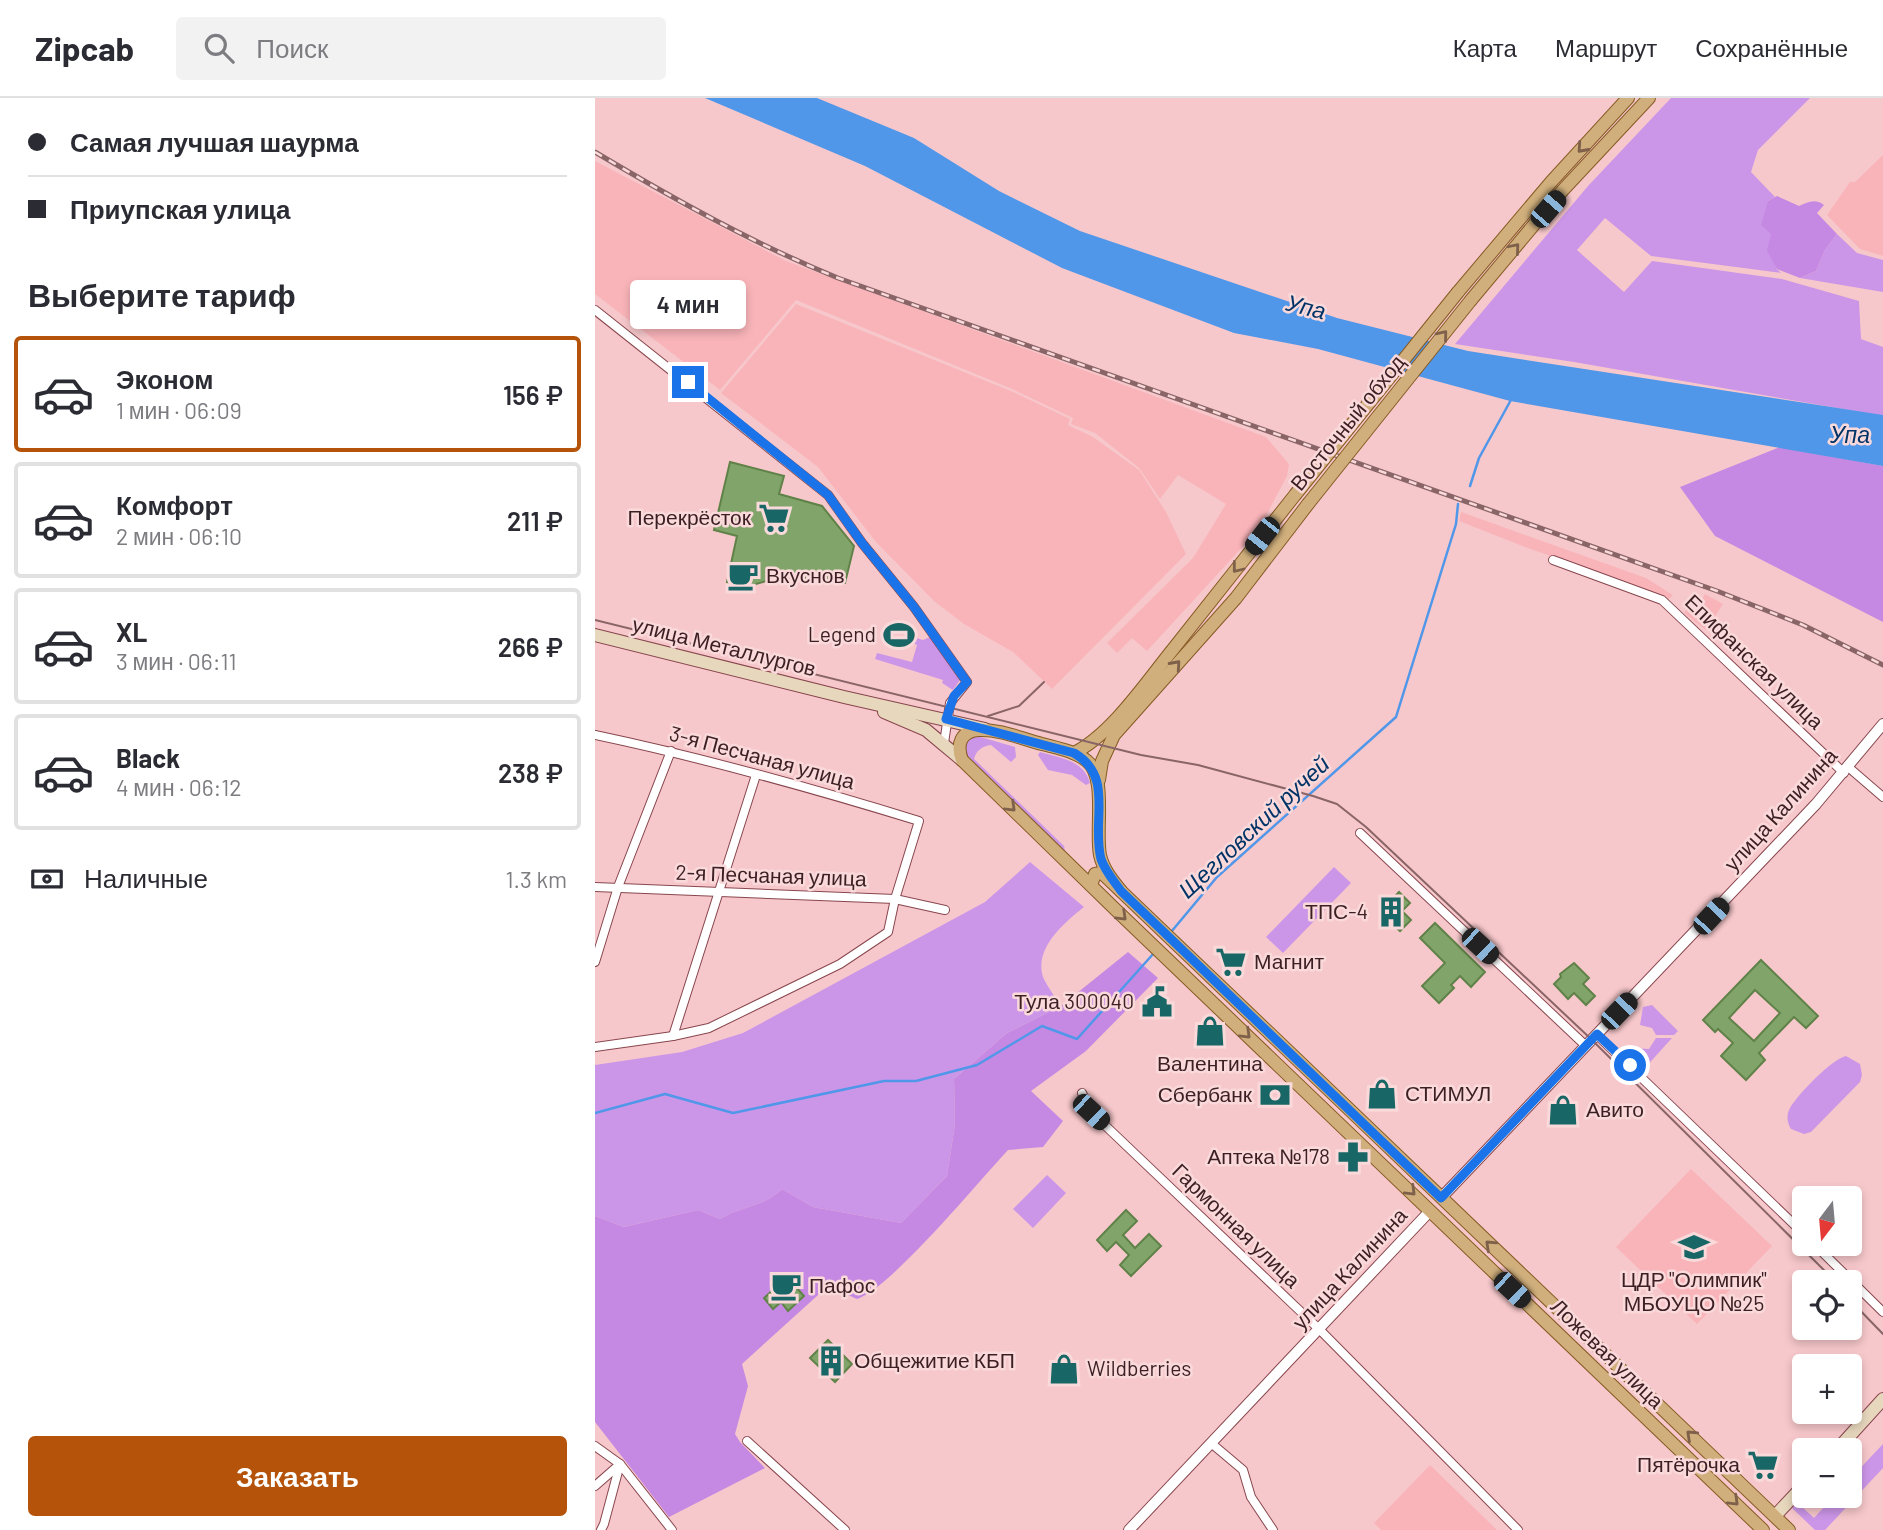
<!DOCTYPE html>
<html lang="ru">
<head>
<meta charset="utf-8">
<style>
  :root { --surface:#fff; --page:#f2f2f3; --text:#2b2b33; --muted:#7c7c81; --line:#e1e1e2; --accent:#b45309 }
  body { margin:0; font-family:Barlow,sans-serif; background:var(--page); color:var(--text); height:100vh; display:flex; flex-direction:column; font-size:26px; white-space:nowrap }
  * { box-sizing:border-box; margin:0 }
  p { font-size:23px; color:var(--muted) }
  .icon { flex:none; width:38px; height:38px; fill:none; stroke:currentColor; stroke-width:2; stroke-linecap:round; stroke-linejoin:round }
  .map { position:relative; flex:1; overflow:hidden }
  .side { display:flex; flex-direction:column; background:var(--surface); width:595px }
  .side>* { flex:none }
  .guide { display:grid; align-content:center; height:154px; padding:0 28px; background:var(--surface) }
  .needle { width:46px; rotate:196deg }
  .fabs { position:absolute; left:1197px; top:1088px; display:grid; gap:14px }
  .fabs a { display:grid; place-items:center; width:70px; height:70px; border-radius:7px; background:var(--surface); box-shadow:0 4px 10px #0003; font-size:35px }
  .end { position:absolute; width:32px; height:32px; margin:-16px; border:9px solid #1a73e8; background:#fff; box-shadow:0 0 0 4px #fff }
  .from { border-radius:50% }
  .bubble { position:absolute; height:49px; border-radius:7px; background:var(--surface); box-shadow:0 4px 10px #0003; font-size:23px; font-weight:600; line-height:49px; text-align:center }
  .car { position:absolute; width:21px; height:42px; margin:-21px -10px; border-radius:9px; box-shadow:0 0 5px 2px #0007; background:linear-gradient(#222 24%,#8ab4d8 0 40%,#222 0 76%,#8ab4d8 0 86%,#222 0) }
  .guide b { display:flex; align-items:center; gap:24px; height:66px; font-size:26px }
  .guide b+b { border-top:2px solid var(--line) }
  .guide i { width:18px; height:18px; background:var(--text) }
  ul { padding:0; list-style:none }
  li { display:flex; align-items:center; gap:21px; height:116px; margin:0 14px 10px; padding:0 14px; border:4px solid var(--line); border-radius:7px }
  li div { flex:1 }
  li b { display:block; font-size:26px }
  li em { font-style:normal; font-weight:600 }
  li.on { border-color:var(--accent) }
  li>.icon { width:63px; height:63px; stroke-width:1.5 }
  h2 { padding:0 28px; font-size:32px; line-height:84px }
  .pay { display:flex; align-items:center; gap:18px; height:77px; padding:0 28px; font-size:26px }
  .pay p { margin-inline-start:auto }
  .button { display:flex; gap:14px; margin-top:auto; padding:14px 28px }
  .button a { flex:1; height:80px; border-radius:7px; background:var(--accent); color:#fff; font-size:28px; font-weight:600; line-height:80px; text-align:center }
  header { display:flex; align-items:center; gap:42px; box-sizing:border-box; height:98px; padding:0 35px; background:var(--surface); border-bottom:2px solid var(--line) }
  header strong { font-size:33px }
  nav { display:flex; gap:38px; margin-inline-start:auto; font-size:24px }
  .search { width:490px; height:63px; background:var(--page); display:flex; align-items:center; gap:18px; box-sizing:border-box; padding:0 24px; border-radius:7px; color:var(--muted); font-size:26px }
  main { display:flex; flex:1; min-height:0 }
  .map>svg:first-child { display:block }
  .built { fill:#f9b4b9 }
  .green { fill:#cc96e8 }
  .forest { fill:#c589e3 }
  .water { fill:#5097e9 }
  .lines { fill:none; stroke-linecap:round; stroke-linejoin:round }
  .stream { stroke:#5097e9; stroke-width:2.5 }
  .building { fill:#80a469; stroke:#608249; stroke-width:2; fill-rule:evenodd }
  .minor-casing { stroke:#88464e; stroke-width:10 }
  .tertiary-casing { stroke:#88464e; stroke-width:12 }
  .secondary-casing { stroke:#88464e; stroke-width:14 }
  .primary-casing { stroke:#875a23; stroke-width:14 }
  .minor { stroke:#fff; stroke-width:8 }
  .tertiary { stroke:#fff; stroke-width:10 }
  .secondary { stroke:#e7d7bd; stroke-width:12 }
  .primary { stroke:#d0af7c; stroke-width:12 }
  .tram { stroke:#896568; stroke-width:2 }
  .rail-casing { stroke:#896568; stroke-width:5 }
  .rail { stroke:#fad9db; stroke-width:2.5; stroke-dasharray:8; stroke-linecap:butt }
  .primary-bridge-casing { stroke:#875a23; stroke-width:14; stroke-linecap:butt }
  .primary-bridge { stroke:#d0af7c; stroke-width:12 }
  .oneway { stroke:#7f604a }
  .route { stroke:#1a73e8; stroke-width:9 }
  .labels { text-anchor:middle; stroke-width:5; stroke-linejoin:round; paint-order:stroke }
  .street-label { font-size:21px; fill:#3c1f22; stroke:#fad9db }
  .poi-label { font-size:21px; fill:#3c1f22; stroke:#fad9db; text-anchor:end }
  .water-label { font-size:23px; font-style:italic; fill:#036; stroke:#fad9db }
</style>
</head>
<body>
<header>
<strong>Zipcab</strong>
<div class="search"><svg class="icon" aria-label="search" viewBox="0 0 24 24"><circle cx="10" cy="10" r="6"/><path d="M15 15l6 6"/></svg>Поиск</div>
<nav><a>Карта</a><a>Маршрут</a><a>Сохранённые</a></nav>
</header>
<main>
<section class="side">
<div class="guide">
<b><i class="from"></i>Самая лучшая шаурма</b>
<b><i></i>Приупская улица</b>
</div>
<h2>Выберите тариф</h2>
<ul>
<li class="on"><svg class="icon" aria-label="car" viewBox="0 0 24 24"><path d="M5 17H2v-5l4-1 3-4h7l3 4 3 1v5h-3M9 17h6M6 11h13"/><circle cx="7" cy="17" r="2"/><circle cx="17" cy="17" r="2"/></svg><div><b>Эконом</b><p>1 мин · 06:09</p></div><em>156 ₽</em></li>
<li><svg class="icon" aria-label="car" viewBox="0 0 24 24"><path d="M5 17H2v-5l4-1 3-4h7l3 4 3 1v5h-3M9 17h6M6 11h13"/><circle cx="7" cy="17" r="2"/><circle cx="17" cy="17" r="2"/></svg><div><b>Комфорт</b><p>2 мин · 06:10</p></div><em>211 ₽</em></li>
<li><svg class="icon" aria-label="car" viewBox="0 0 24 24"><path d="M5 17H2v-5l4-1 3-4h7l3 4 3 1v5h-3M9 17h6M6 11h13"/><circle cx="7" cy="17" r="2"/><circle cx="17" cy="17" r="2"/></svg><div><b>XL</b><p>3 мин · 06:11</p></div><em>266 ₽</em></li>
<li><svg class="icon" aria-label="car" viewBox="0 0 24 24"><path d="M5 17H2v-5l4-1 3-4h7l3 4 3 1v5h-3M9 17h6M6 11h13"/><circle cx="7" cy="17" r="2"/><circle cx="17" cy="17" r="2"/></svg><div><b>Black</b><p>4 мин · 06:12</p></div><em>238 ₽</em></li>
</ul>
<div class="pay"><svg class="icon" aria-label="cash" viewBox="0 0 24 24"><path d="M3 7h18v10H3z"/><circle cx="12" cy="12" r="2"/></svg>Наличные<p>1.3 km</p></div>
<div class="button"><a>Заказать</a></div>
</section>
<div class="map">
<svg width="1288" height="1432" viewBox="0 0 1288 1432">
  <rect width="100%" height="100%" fill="#f7c8cb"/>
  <g class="built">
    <path d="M1288,57V158L1265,151L1232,117L1255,84H1260Z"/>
    <path d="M0,63L191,163L671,339L694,366L692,378L664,431L552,553L537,540L522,555L512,545L598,460L631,406L583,377L565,401L544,370L500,335L476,326L478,320L417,291L201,202L125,292L0,196Z"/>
    <path d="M201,206L416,293L475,321L473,327L498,339L544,372L571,414L591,456L457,591L418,554L369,526L339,503L281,444L223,369L126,295Z"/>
    <path d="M866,414L1051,480L1078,497L1072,503L1065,497L930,449L864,423Z"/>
    <path d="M1110,496L1128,506L1111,532L1089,515L1097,502L1105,505Z"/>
    <path d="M1096,1071L1177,1148L1102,1226L1021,1149Z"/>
    <path d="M835,1367L902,1432H786L779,1425Z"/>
  </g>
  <g class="green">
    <path d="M1076,0H1215L1163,52L1156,74L1180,99L1173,103L1181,170L1186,175L1056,158L1010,120L982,152L1029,194L1057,163L1187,181L1264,203L1266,241L1288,249V318L979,264L860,246L993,88Z"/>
    <path d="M1242,136L1262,155L1288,162V194L1205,180L1221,173L1230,152Z"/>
    <path d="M318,539L328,542L335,539L365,582L358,592L347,585L348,582L280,561L282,555L317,564L322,547L318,545Z"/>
    <path d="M382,638L420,649L421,659L416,664L396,647C387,648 381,653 379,661L469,748L470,753L369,658L372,642Z"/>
    <path d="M445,654C465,660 489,662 495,685L491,687L477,677L453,672L443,657Z"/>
    <path d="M435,764L489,809C469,825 439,850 448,879C452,888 460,899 466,908L412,935L359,981L360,1026L352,1078L306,1125L218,1109L187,1091C169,1109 146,1108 125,1121L103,1112L29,1129L0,1118V967L87,954L148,935L390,804Z"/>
    <path d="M739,769L756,785L688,855L671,839Z"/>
    <path d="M1057,907L1083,933L1079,937H1061L1057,930L1045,927L1048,909Z"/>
    <path d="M1061,940H1077L1049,971L1037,967L1039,950L1054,951Z"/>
    <path d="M1251,958L1265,966L1267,977L1265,984L1216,1034L1209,1036L1196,1031C1192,1024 1191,1017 1195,1010C1202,997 1237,961 1251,958Z"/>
    <path d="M452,1077L471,1095L438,1130L418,1111Z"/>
    <path d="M1288,1346V1370L1230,1432H1220L1197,1410L1209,1397L1214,1398L1206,1408L1219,1420L1239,1398H1255V1381Z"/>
  </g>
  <g class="forest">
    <path d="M1182,98L1204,108C1213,104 1220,100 1229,107L1222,115L1242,136L1230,152L1221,173L1205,180L1182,171L1172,153L1176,136L1166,127L1173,103Z"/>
    <path d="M1185,349L1288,368V524L1120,438L1085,389Z"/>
    <path d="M533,854L563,880L491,953L436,993L468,1023L448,1049L413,1052C384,1083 295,1191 262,1201L233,1188L147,1266L153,1288L140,1336L145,1344L170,1370L74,1419L0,1324V1118L29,1129L103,1112L125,1121C146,1108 169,1109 187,1091L218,1109L306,1125L352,1078L360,1026L359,981L412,935L466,908Z"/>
  </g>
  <path class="water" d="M110,0H222L319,40L404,93L485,133L742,220L873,253L1288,317V368L915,303L723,251L639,235L467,170L270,68Z"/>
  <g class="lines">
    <g class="stream">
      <path d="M875,388L884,360L917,300"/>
      <path d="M576,834L622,779L801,619L861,426L863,406"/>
      <path d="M0,1015L70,996L138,1015L289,983H321L382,967L447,928L482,941L559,855"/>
    </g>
  </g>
  <g class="building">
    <path d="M135,364L189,378L184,396L227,408L259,448L250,485L213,480L179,481L150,489L132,484L142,438L119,432Z"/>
    <path d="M804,794L815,805L807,813L816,822L805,833L785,814Z"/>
    <path d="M840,825L890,874L876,889L865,878L856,887L859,890L844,905L827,888L850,865L825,840Z"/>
    <path d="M1166,862L1223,918L1211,930L1199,919L1164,955L1170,962L1151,982L1126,958L1138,945L1123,931L1120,934L1108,922ZM1160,892L1185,915L1159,943L1134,920Z"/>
    <path d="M979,865L994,880L988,886L1000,898L991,907L979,895L973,901L959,886L966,879L965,876Z"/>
    <path d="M531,1112L542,1123L528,1137L540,1150L554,1136L566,1148L536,1178L525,1167L534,1157L521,1144L512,1153L502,1142Z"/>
    <path d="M192,1179L209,1198L193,1213L186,1204L178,1211L169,1200Z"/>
    <path d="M233,1242L257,1266L240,1284L215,1260Z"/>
  </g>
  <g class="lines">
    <g class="minor-casing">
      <g id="minor">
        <path d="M0,212L233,397L267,445L319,509L372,584L355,605L349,645"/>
        <path d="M958,462L1067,502L1249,675"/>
        <path d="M0,637C109,660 217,690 324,723L300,801L293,834L245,866L114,930L78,938L0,949"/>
        <path d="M1252,668L1288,699"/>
        <path d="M765,735L991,948"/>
        <path d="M0,789L300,801L350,812"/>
        <path d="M0,864L23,789L76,653"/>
        <path d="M1001,936L1209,1136"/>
        <path d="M78,938L161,677"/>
        <path d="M487,995L496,1014L725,1232L923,1432"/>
        <path d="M1219,1146L1288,1214"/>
        <path d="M152,1343L250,1432"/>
        <path d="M616,1345L648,1372L656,1399L678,1432"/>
        <path d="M0,1348L25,1366L77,1432"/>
        <path d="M0,1388L24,1367"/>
        <path d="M6,1432L9,1426L25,1366"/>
      </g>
    </g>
    <g class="tertiary-casing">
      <g id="tertiary">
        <path d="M846,1100L1221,706L1288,626"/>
        <path d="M534,1432L835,1113"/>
      </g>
    </g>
    <g class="secondary-casing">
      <g id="secondary">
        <path d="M0,537L249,599L390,631"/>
        <path d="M289,614L331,632L367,662"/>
        <path d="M1241,1353L1288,1301"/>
        <path d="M1180,1418L1209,1387"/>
      </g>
    </g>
    <g class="primary-casing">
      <g id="primary">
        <path d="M863,194L956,84L1033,0"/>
        <path d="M876,202L968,92L1054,0"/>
        <path d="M479,655C517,636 552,583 579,550C619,499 660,448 700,397"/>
        <path d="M504,682L507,663L519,637L641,500L713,406"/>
        <path d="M496,787L500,776L507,775L1194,1432"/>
        <path d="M526,793C517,782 508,771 505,757C500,732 512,679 492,663C480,653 462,650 447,646C427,641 405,631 384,632C366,633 361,646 367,662L521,812L1168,1432"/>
      </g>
    </g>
    <use href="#minor" class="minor"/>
    <use href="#tertiary" class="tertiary"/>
    <use href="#secondary" class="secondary"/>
    <use href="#primary" class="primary"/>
    <g class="tram">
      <path d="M0,522L546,657L603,667L718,698L742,706L771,729L996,941L1242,1185"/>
      <path d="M393,618L424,608L449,584"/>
      <path d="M1255,1202L1288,1236"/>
    </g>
    <g class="rail-casing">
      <path id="rail" d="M0,54C79,101 157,145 243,180L1122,493L1208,527L1288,567"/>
    </g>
    <use href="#rail" class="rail"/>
    <g class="primary-bridge-casing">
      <g id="primary-bridge">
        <path d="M700,397L863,194"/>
        <path d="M713,406L876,202"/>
      </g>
    </g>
    <use href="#primary-bridge" class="primary-bridge"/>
  </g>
  <defs><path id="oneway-chevron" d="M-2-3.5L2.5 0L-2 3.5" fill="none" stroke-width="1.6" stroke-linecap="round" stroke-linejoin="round" transform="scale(1.75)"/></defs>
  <g class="oneway">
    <use href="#oneway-chevron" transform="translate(987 50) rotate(132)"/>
    <use href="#oneway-chevron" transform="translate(920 150) rotate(-50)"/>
    <use href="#oneway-chevron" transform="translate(848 237) rotate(-51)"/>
    <use href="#oneway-chevron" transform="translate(642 470) rotate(128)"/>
    <use href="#oneway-chevron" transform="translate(581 567) rotate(-48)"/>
    <use href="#oneway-chevron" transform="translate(416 709) rotate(44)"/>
    <use href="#oneway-chevron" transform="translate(527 818) rotate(44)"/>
    <use href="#oneway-chevron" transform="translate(651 936) rotate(44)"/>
    <use href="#oneway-chevron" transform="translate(816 1093) rotate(44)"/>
    <use href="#oneway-chevron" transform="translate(895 1147) rotate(-137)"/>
    <use href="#oneway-chevron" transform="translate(1096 1337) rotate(-137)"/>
    <use href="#oneway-chevron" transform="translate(1139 1403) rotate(44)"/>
  </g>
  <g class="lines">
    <path class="route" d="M93,284L233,397L267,445L319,509L372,584L359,598L351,621L479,655C520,679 496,722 506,761C510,773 519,783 526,793L846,1100L1002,936L1035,967"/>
  </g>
  <defs>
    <g id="supermarket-bare" transform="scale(2.415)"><path d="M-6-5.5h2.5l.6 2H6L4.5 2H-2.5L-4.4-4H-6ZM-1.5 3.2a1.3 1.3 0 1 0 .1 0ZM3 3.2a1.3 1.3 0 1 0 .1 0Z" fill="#186665" stroke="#fad9db" stroke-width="2.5" paint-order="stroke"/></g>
    <g id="cafe-bare" transform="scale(2.415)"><path d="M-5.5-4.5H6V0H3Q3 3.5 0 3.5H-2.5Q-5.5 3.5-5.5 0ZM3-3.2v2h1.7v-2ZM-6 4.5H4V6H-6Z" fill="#186665" stroke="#fad9db" stroke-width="2.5" paint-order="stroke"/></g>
    <g id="stadium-bare" transform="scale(2.415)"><path d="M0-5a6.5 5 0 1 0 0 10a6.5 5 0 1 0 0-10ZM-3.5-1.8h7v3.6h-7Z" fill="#186665" stroke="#fad9db" stroke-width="2.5" paint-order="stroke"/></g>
    <g id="building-bare" transform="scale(2.415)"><path d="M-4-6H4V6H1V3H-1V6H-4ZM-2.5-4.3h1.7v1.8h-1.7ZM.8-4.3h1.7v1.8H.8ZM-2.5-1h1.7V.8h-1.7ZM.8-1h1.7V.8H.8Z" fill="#186665" stroke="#fad9db" stroke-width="2.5" paint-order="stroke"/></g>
    <g id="civic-bare" transform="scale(2.415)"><path d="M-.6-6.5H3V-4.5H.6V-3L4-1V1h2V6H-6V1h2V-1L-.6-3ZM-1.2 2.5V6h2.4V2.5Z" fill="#186665" stroke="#fad9db" stroke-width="2.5" paint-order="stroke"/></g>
    <g id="shop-bare" transform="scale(2.415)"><path d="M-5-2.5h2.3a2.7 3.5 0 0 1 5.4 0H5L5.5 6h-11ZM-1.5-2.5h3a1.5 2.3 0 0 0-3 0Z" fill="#186665" stroke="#fad9db" stroke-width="2.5" paint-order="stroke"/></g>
    <g id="bank-bare" transform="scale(2.415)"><path d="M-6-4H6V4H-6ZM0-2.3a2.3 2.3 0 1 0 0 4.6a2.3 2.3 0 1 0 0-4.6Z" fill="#186665" stroke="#fad9db" stroke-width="2.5" paint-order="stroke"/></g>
    <g id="pharmacy-bare" transform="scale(2.415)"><path d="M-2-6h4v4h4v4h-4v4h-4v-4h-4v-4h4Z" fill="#186665" stroke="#fad9db" stroke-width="2.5" paint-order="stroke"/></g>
    <g id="school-bare" transform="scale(2.415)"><path d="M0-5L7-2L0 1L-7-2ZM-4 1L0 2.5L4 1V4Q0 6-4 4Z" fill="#186665" stroke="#fad9db" stroke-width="2.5" paint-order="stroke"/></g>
  </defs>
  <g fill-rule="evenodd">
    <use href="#supermarket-bare" x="179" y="420"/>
    <use href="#cafe-bare" x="148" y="478"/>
    <use href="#stadium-bare" x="304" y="537"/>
    <use href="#building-bare" x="796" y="814"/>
    <use href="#supermarket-bare" x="636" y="864"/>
    <use href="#civic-bare" x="562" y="904"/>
    <use href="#shop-bare" x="615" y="933"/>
    <use href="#shop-bare" x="787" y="996"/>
    <use href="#bank-bare" x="680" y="997"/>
    <use href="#shop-bare" x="968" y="1012"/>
    <use href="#pharmacy-bare" x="758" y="1059"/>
    <use href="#school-bare" x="1099" y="1149"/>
    <use href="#cafe-bare" x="191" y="1188"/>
    <use href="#building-bare" x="236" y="1263"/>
    <use href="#shop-bare" x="469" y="1271"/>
    <use href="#supermarket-bare" x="1168" y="1367"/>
  </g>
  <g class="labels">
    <g class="street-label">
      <text transform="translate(753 325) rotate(-51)" y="7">Восточный обход</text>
      <text transform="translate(129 549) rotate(14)" y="7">улица Металлургов</text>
      <text transform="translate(1159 564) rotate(44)" y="7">Епифанская улица</text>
      <text transform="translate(167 660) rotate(15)" y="7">3-я Песчаная улица</text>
      <text transform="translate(1186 712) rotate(-48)" y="7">улица Калинина</text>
      <text transform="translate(176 778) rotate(2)" y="7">2-я Песчаная улица</text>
      <text transform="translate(641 1128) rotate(44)" y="7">Гармонная улица</text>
      <text transform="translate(755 1171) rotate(-47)" y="7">улица Калинина</text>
      <text transform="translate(1012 1256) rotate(44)" y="7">Ложевая улица</text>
    </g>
    <g class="poi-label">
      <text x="156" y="427">Перекрёсток</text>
      <text x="171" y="485" text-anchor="start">Вкуснов</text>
      <text x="281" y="544">Legend</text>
      <text x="773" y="821">ТПС-4</text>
      <text x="659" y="871" text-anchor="start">Магнит</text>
      <text x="539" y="911">Тула 300040</text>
      <text x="615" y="973" text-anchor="middle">Валентина</text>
      <text x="810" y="1003" text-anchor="start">СТИМУЛ</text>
      <text x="657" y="1004">Сбербанк</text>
      <text x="991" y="1019" text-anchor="start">Авито</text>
      <text x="735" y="1066">Аптека №178</text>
      <text x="1099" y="1189" text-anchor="middle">ЦДР "Олимпик"<tspan x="1099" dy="24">МБОУЦО №25</tspan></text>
      <text x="214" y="1195" text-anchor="start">Пафос</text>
      <text x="259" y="1270" text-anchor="start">Общежитие КБП</text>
      <text x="492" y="1278" text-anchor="start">Wildberries</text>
      <text x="1145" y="1374">Пятёрочка</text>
    </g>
    <g class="water-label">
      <text transform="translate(711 209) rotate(14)" y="8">Упа</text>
      <text x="1255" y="345">Упа</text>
      <text transform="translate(659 729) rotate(-43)" y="8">Щегловский ручей</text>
    </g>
  </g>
</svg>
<div class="fabs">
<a><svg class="needle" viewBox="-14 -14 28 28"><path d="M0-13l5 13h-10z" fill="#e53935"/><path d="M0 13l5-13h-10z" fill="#7c7c81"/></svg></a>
<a><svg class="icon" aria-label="locate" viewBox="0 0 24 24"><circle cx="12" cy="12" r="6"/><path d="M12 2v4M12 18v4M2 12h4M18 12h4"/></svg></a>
<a>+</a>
<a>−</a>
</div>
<i class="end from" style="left:1035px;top:967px"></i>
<i class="end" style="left:93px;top:284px"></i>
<div class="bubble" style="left:35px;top:182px;width:116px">4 мин</div>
<i class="car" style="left:953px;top:111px;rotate:41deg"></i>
<i class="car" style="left:667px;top:438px;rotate:218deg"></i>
<i class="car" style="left:1116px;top:818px;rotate:43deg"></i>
<i class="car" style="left:885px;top:848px;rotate:133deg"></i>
<i class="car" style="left:1024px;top:913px;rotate:44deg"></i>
<i class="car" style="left:496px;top:1014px;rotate:133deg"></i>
<i class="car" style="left:917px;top:1192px;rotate:133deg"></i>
</div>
</main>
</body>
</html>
